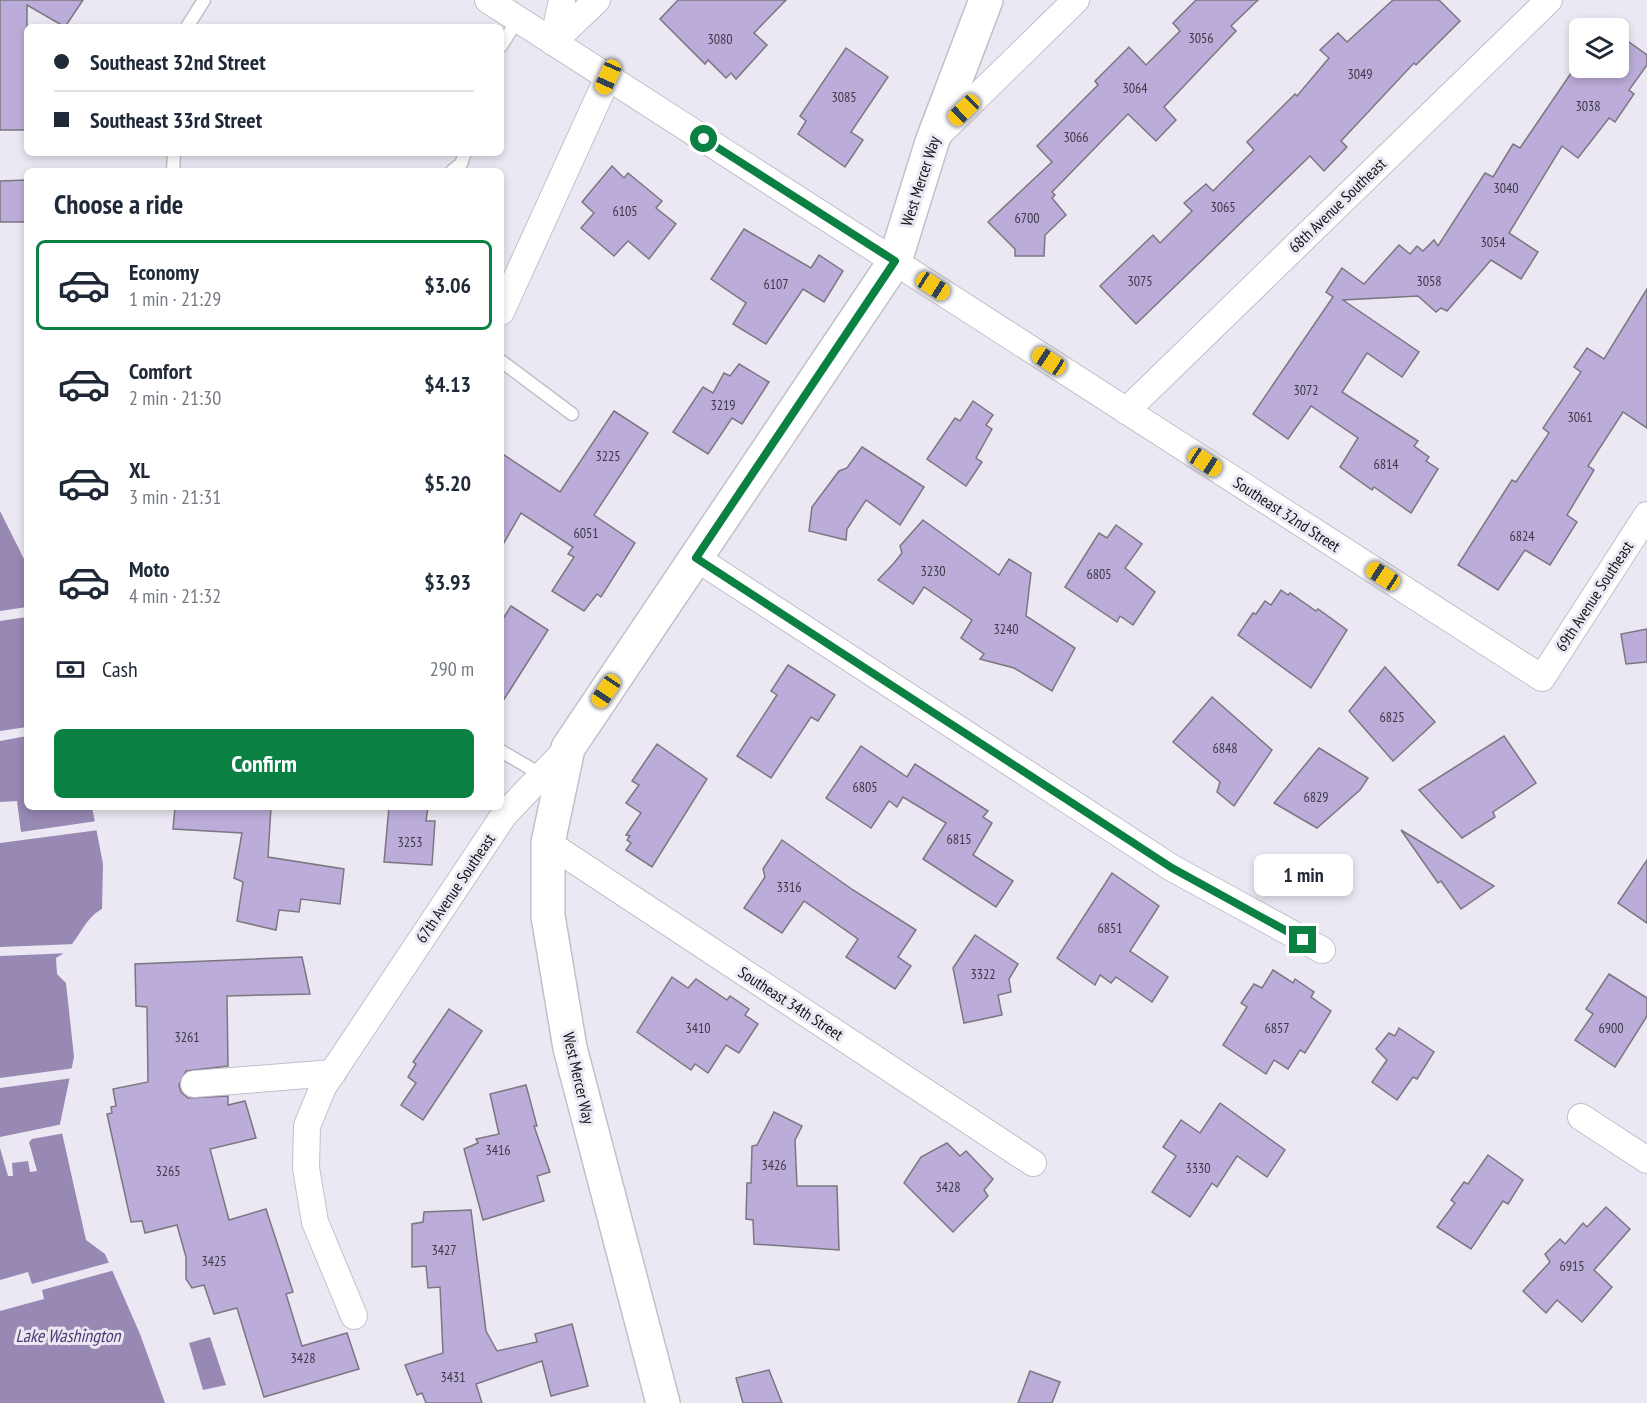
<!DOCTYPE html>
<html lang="en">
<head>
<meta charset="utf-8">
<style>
  :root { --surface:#fff; --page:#f6f6f7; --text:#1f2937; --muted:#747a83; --line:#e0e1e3; --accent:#0b8043 }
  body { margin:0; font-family:"PT Sans Narrow",sans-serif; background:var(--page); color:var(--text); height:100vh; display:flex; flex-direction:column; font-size:22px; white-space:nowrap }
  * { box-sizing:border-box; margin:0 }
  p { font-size:20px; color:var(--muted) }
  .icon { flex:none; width:33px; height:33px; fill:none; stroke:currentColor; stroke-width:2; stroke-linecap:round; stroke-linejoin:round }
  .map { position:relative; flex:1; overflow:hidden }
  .details { position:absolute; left:24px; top:168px; width:480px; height:642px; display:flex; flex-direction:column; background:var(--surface); border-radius:9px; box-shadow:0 3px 9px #0003 }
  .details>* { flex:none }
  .hud { position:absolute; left:24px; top:24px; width:480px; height:132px; border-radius:9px; box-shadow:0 3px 9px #0003; display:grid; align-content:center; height:132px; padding:0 30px; background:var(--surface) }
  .buttons { position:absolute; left:1569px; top:18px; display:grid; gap:12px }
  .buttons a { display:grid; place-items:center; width:60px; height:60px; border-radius:9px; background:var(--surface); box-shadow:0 3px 9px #0003; font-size:30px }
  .end { position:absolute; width:27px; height:27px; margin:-14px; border:8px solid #0b8043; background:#fff; box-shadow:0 0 0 3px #fff }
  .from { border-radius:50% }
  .bubble { position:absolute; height:42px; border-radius:9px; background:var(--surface); box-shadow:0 3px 9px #0003; font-size:20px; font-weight:700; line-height:42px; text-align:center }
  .car { position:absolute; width:18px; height:36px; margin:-18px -9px; border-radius:8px; box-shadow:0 0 4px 2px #0007; background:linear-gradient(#f5c518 24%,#345 0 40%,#f5c518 0 76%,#345 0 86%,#f5c518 0) }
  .hud b { display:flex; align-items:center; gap:21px; height:57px; font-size:22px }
  .hud b+b { border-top:2px solid var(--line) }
  .hud i { width:15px; height:15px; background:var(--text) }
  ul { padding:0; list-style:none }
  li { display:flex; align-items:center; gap:18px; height:90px; margin:0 12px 9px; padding:0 18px; border:3px solid transparent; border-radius:9px }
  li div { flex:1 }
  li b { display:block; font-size:22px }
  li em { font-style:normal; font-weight:700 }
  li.selected { border-color:var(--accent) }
  li>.icon { width:54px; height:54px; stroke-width:1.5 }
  h2 { padding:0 30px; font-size:27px; line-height:72px }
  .pay { display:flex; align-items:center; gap:15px; height:66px; padding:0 30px; font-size:22px }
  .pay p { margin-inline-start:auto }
  .action { display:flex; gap:12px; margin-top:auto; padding:12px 30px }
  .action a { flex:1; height:69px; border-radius:9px; background:var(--accent); color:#fff; font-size:24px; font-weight:700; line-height:69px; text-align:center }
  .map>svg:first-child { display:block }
  .water { fill:#9788b4 }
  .pier { fill:#ece8f3 }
  .building { fill:#bcacd9; stroke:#7a7781; stroke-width:1.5 }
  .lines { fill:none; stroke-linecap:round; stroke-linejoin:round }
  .lane-casing { stroke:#c2bfca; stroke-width:15 }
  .street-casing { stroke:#c2bfca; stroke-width:28 }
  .secondary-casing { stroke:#c2bfca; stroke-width:36 }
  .lane { stroke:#fff; stroke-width:12 }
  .street { stroke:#fff; stroke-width:26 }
  .secondary { stroke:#fff; stroke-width:33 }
  .route { stroke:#0b8043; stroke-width:8 }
  .labels { text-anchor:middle; stroke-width:6; stroke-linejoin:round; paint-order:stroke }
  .number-label { font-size:14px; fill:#3e3948 }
  .street-label { font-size:16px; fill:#141317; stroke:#ece8f3 }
  .water-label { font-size:18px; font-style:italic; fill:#513a73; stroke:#ece8f3 }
</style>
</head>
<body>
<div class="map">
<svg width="1647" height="1403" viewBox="0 0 1647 1403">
  <rect width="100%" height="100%" fill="#ece8f3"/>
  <g class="water">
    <path d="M0,511L27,565V807H92L103,864L102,909C81,920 78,947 56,958L57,974L66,983L74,1057L60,1124L86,1240L105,1254L140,1334L165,1403H0Z"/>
    <path d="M210,1337L226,1385L203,1390L189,1343Z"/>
  </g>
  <g class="pier">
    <path d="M27,607V617L0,621V611Z"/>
    <path d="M27,727V736L0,741V731Z"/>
    <path d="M17,801L21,832L97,821L99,830L0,843V802Z"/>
    <path d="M76,944L71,953L0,956V947Z"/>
    <path d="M75,1068L73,1078L0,1088V1078Z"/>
    <path d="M63,1124L65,1133L32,1139L29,1142L37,1171L30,1172L28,1161L12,1163L13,1176H8L0,1148V1137Z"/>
    <path d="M111,1262L115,1270L42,1290L44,1299L0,1311V1280L28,1272L32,1284Z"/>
  </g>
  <g class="building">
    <path d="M0,0H83L65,27L27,5V130H0Z"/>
    <path d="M678,0H786L754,33L767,45L736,79L731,73L726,78L708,60L705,64L660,19Z"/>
    <path d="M1196,0H1258L1231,26L1236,31L1164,107L1176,120L1156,141L1128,114L1052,192L1055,195L1052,198L1066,215L1045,235L1044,256H1015V249L988,222L1052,162L1037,146L1098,85L1095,81L1129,47L1146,65L1180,31L1173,23Z"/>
    <path d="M1393,0H1439L1460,21L1416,65L1414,63L1341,141L1347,147L1324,171L1310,156L1136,324L1100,286L1153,235L1160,243L1192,211L1184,203L1206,184L1213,191L1254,150L1247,142L1295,94L1297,96L1329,58L1320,50L1338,33L1347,42Z"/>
    <path d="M1618,34L1647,55V65L1629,90L1634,94L1615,122L1609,118L1578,158L1562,146L1509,233L1538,252L1521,279L1491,260L1447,311L1441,308L1436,312L1418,296L1343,300L1419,352L1402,377L1367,353L1342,392L1418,441L1414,446L1429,457L1426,461L1438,469L1411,513L1374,487L1372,490L1340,467L1358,438L1311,406L1288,439L1253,414L1333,297L1326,292L1342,268L1364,284L1399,245L1410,254L1417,246L1423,251L1434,240L1438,246L1485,173L1493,177L1513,144L1520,148L1580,60V68H1618Z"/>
    <path d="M846,48L888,77L851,132L863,140L845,167L798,134L806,121L800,116Z"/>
    <path d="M612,166L624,178L628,173L662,201L656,208L676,224L649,259L628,241L614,256L581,228L594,213L582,202Z"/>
    <path d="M27,180V222H0V181Z"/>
    <path d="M744,229L811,268L819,255L843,271L824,302L803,289L766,344L733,324L746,303L711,279Z"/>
    <path d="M1647,289V428L1623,412L1588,466L1594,470L1567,515L1577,522L1550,565L1525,550L1498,590L1458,565L1512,480L1516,482L1549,433L1543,428L1581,372L1574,367L1587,348L1604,359Z"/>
    <path d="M739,364L769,382L742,424L732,418L708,454L673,432L703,387L713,393L724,373L730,376Z"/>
    <path d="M973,401L993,415L986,425L992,429L976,458L982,462L966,486L927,459L955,418L960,421Z"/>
    <path d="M614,411L648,433L594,515L635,543L601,597L597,594L584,611L552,591L574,557L568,554L573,547L521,513L501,548V453L560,492Z"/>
    <path d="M862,447L924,487L900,525L866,500L847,529L846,540L809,531L812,507L839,471L847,468Z"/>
    <path d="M923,520L999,575L1009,559L1031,573L1026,616L1075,648L1052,691L1014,668L980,659L984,654L961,638L972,620L924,587L913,604L878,580L894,563L902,553L900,546Z"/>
    <path d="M1116,525L1142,544L1125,568L1155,592L1133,625L1120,616L1117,622L1065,587L1099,533L1107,538Z"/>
    <path d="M1281,590L1288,595L1290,593L1316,611L1318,609L1347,630L1311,688L1238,635L1253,613L1256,614L1265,601L1271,605Z"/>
    <path d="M511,606L548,630L501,704V622Z"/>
    <path d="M1647,629V662L1626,664L1621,634Z"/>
    <path d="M788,665L835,695L818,721L811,717L771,778L737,756L777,695L771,691Z"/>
    <path d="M1385,667L1435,722L1393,761L1349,711Z"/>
    <path d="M1212,697L1272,750L1234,806L1217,792L1220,782L1173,742Z"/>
    <path d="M1504,736L1536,783L1493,812L1495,817L1462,838L1419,790Z"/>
    <path d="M657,744L707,779L652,867L626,850L631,843L627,840L630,836L626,835L641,813L626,803L639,785L632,781Z"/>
    <path d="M861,746L907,777L915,764L988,811L983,817L992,823L973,855L1013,881L996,907L923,859L946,823L903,797L897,807L889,801L871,828L826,798Z"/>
    <path d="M1319,748L1368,778L1360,790L1317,828L1274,803Z"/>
    <path d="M175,807H271L268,857L344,869L340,904L301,899L299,912L279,910L276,930L237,921L243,882L234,878L242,833L173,829Z"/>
    <path d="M389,807H428L426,821H435L432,865L384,862Z"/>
    <path d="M1401,830L1411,836L1494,886L1461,909L1441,881L1438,883Z"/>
    <path d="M782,840L853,890L916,930L898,957L911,966L895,989L846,957L858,939L804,901L782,933L744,908L765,877L763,869Z"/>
    <path d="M1647,860V923L1618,903Z"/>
    <path d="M1112,873L1159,906L1130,951L1168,977L1152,1002L1116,977L1111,983L1100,975L1095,985L1057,958Z"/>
    <path d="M975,935L1018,964L1009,979L1011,992L998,995L1002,1015L964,1023L953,968Z"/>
    <path d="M302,957L310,994L227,996L228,1066L186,1071L179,1085L181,1092L188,1098L228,1096V1105L245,1101L256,1138L210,1149L229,1220L266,1209L293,1292L286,1294L302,1346L347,1333L359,1369L264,1397L237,1308L214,1314L204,1285L192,1288L186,1279V1257L177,1225L145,1233L142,1221L131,1222L107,1114L112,1113L111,1107L116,1106L113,1089L148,1082L147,1007L136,1006L135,964Z"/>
    <path d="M1273,970L1293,983L1295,979L1314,992L1311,997L1331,1011L1305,1053L1300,1050L1288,1069L1274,1060L1266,1074L1223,1045L1247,1007L1241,1003L1254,984L1262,988Z"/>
    <path d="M1609,974L1647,998V1016L1615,1067L1575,1040L1593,1014L1586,1009Z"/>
    <path d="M672,977L688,988L696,979L727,1000L730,996L749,1009L745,1015L758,1024L739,1053L726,1045L708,1073L695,1064L691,1070L637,1032Z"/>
    <path d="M449,1009L482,1031L423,1120L401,1105L416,1083L408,1077L416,1064L413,1062Z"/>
    <path d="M1399,1028L1434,1052L1417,1079L1413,1077L1397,1100L1372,1082L1387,1060L1376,1049L1389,1033L1395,1036Z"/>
    <path d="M526,1085L537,1126H534L550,1172L537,1176L544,1201L483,1220L464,1149L478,1143L476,1139L499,1134L490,1094Z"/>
    <path d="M1220,1103L1285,1150L1267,1177L1237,1156L1217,1187L1212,1183L1190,1217L1152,1192L1176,1156L1163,1147L1181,1120L1200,1133Z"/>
    <path d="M774,1112L802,1126L795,1140L797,1186H837L839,1250L754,1244L753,1220L746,1219L747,1183H751L752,1146L757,1145Z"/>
    <path d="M947,1143L960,1156L966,1151L993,1179L984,1190L988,1196L953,1232L904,1183L921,1157Z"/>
    <path d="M1488,1155L1523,1180L1508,1204L1503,1201L1471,1249L1437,1227L1455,1203L1451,1200L1464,1182L1468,1184Z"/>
    <path d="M1606,1207L1630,1229L1594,1270L1612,1287L1582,1322L1557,1300L1546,1313L1523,1291L1550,1262L1545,1254L1560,1239L1565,1244L1583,1223L1587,1227Z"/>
    <path d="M471,1210L486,1331L497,1351L537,1342L535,1334L572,1324L588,1386L551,1396L542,1361L476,1384L482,1403H426L422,1393L417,1395L405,1365L443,1353L440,1287L428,1288L426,1266L412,1267V1224L423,1222L424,1212Z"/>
    <path d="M769,1370L782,1403H743L736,1378Z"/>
    <path d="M1030,1371L1060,1382L1052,1403H1018Z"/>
  </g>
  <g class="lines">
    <g class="lane-casing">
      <g id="lane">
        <path d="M187,27L204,0"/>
        <path d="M501,46L518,19"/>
        <path d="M173,171L174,153"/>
        <path d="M452,171L461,164L465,153"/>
        <path d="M501,361L572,414"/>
        <path d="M501,751L542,775"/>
      </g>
    </g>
    <g class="street-casing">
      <g id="street">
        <path d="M488,0L1542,678L1647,515"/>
        <path d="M553,42L597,0"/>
        <path d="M553,42L562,0"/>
        <path d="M937,136L1076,0"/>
        <path d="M501,312L608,77"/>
        <path d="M1126,411L1549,0"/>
        <path d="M696,558L1172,868L1322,950"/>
        <path d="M548,843L1033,1163"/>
        <path d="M194,1084L333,1073"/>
        <path d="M1581,1117L1647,1160"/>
        <path d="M354,1316L315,1222L306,1168L307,1126L323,1087L504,815L568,748"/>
      </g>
    </g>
    <g class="secondary-casing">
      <path id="secondary" d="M663,1403L570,1048L548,916V843L568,748L895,261L932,142L986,0"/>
    </g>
    <use href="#lane" class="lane"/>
    <use href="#street" class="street"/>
    <use href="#secondary" class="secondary"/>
  </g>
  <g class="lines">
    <path class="route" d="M704,139L895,261L696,558L1172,868L1303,940"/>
  </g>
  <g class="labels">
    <g class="number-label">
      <text x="1201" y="43">3056</text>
      <text x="720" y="44">3080</text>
      <text x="1360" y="79">3049</text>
      <text x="1135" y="93">3064</text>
      <text x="844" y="102">3085</text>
      <text x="1588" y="111">3038</text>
      <text x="1076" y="142">3066</text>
      <text x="1506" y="193">3040</text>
      <text x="1223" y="212">3065</text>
      <text x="625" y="216">6105</text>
      <text x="1027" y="223">6700</text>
      <text x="1493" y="247">3054</text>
      <text x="1140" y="286">3075</text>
      <text x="1429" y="286">3058</text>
      <text x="776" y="289">6107</text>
      <text x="1306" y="395">3072</text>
      <text x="723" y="410">3219</text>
      <text x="1580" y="422">3061</text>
      <text x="608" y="461">3225</text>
      <text x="1386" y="469">6814</text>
      <text x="586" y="538">6051</text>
      <text x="1522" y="541">6824</text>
      <text x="933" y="576">3230</text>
      <text x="1099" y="579">6805</text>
      <text x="1006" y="634">3240</text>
      <text x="1392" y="722">6825</text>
      <text x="1225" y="753">6848</text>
      <text x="865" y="792">6805</text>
      <text x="1316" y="802">6829</text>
      <text x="959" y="844">6815</text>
      <text x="410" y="847">3253</text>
      <text x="789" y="892">3316</text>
      <text x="1110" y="933">6851</text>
      <text x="983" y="979">3322</text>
      <text x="698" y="1033">3410</text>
      <text x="1277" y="1033">6857</text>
      <text x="1611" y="1033">6900</text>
      <text x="187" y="1042">3261</text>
      <text x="498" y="1155">3416</text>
      <text x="774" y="1170">3426</text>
      <text x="1198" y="1173">3330</text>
      <text x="168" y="1176">3265</text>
      <text x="948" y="1192">3428</text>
      <text x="444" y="1255">3427</text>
      <text x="214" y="1266">3425</text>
      <text x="1572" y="1271">6915</text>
      <text x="303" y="1363">3428</text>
      <text x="453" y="1382">3431</text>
    </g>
    <g class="street-label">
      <text transform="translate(920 181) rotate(-72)" y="6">West Mercer Way</text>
      <text transform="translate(1337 205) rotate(-44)" y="6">68th Avenue Southeast</text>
      <text transform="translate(1287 514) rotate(33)" y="6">Southeast 32nd Street</text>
      <text transform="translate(1594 596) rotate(-57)" y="6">69th Avenue Southeast</text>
      <text transform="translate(455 888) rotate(-56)" y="6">67th Avenue Southeast</text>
      <text transform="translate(791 1003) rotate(33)" y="6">Southeast 34th Street</text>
      <text transform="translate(579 1078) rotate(77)" y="6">West Mercer Way</text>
    </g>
    <g class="water-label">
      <text x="68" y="1342">Lake Washington</text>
    </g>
  </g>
</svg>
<div class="buttons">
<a><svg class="icon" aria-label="layers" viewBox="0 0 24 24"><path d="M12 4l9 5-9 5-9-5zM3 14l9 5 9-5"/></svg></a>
</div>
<i class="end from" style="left:704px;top:139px"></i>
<i class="end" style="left:1303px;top:940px"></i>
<div class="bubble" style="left:1254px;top:854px;width:99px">1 min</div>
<i class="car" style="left:608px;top:77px;rotate:204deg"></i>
<i class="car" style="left:964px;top:110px;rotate:226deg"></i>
<i class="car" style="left:933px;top:286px;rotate:122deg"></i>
<i class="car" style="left:1049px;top:361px;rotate:303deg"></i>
<i class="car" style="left:1205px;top:462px;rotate:123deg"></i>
<i class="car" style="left:1383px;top:576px;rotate:303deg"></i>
<i class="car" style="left:606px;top:691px;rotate:214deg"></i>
<div class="hud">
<b><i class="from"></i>Southeast 32nd Street</b>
<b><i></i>Southeast 33rd Street</b>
</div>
<section class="details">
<h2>Choose a ride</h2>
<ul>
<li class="selected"><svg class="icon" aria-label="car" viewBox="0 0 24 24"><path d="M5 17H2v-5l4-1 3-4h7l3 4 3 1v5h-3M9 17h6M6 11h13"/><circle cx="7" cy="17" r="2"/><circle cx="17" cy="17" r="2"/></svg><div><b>Economy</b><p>1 min · 21:29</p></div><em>$3.06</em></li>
<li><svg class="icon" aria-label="car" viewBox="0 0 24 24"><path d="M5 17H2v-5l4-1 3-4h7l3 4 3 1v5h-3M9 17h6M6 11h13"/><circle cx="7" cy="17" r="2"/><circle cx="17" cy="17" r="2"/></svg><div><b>Comfort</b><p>2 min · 21:30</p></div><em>$4.13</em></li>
<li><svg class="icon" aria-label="car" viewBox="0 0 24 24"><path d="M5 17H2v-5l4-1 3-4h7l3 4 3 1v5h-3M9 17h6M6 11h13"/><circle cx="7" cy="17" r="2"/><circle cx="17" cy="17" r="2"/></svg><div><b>XL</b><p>3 min · 21:31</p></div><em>$5.20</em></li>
<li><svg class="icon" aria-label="car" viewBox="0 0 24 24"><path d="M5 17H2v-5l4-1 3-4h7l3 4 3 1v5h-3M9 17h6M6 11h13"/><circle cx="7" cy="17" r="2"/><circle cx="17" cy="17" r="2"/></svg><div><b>Moto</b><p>4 min · 21:32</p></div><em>$3.93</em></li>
</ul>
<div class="pay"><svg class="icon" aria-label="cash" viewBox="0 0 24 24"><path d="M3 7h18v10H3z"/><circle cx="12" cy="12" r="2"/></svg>Cash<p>290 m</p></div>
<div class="action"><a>Confirm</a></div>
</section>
</div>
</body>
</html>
